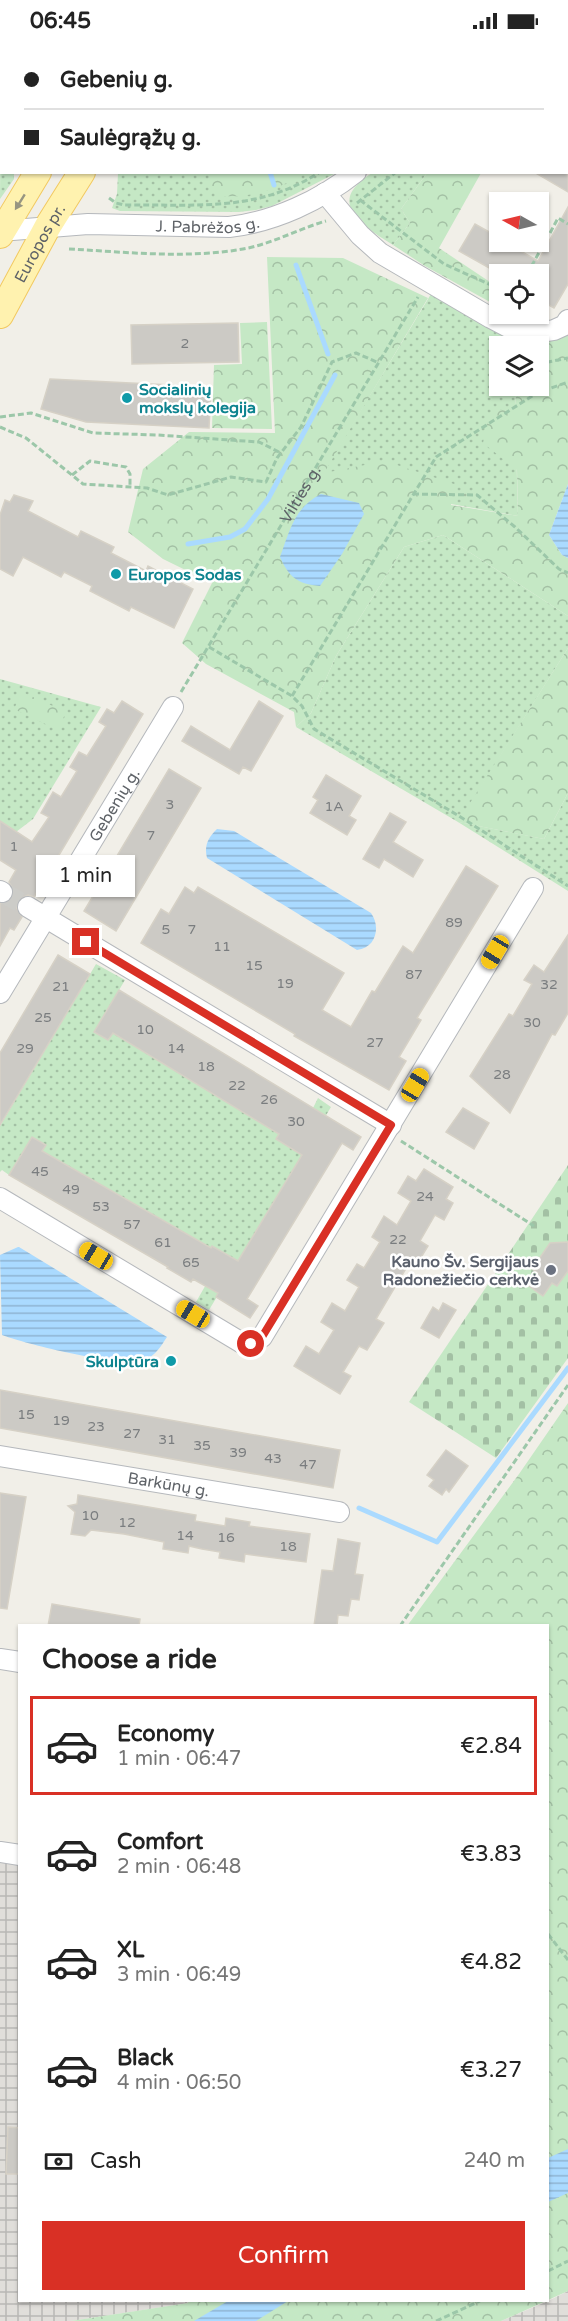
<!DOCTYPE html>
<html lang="en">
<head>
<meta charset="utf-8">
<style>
  :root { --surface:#fff; --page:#f6f6f6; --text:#222; --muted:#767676; --line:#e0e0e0; --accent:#d93025 }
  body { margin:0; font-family:"Varela Round",sans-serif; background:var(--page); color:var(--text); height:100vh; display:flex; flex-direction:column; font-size:22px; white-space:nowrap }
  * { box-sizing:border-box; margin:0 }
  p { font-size:20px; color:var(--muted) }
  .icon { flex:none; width:33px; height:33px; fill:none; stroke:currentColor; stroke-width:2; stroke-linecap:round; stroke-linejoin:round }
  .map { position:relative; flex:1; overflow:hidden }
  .drawer { position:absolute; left:18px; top:1582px; width:531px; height:678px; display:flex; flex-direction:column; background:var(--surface); border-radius:0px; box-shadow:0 2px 4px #0004 }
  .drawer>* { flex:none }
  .hud { position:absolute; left:0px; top:0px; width:568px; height:132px; box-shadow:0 2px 4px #0004; display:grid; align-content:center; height:132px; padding:0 24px; background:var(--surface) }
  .needle { width:39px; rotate:278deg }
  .fabs { position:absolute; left:489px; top:150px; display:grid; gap:12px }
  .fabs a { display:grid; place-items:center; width:60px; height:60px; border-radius:0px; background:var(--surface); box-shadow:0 2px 4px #0004; font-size:30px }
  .end { position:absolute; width:27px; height:27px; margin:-14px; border:8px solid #d93025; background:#fff; box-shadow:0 0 0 3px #fff }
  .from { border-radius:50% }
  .bubble { position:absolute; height:42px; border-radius:0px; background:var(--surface); box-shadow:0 2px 4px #0004; font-size:20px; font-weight:600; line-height:42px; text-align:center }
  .car { position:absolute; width:18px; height:36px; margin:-18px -9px; border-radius:8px; box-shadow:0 0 4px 2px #0007; background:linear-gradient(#f5c518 24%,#345 0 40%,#f5c518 0 76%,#345 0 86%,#f5c518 0) }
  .hud b { display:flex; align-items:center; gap:21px; height:57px; font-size:22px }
  .hud b+b { border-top:2px solid var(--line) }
  .hud i { width:15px; height:15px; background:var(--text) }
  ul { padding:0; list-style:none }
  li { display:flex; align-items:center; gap:18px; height:99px; margin:0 12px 9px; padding:0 12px; border:3px solid transparent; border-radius:0px }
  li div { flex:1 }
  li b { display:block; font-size:22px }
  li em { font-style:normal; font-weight:600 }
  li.on { border-color:var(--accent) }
  li>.icon { width:54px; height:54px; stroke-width:1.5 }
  h2 { padding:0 24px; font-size:27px; line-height:72px }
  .pay { display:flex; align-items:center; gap:15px; height:66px; padding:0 24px; font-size:22px }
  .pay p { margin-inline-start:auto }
  .cta { display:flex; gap:12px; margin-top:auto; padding:12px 24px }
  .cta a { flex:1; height:69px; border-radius:0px; background:var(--accent); color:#fff; font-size:24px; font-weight:600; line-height:69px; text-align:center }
  .status { display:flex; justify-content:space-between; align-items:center; height:42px; padding:0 30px; background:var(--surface); direction:ltr }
  .status svg { height:16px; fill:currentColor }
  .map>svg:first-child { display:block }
  .industrial { fill:url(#industrial-grid) }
  .grass { fill:url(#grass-dots) }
  .forest { fill:url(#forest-crowns) }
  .cemetery { fill:url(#cemetery-stones) }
  .water { fill:url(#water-rules) }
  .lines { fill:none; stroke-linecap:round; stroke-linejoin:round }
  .stream { stroke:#aadaff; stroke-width:5 }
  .building { fill:#cccac5; stroke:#d6d1c6; stroke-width:1.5 }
  .minor-tunnel { stroke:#ccccc8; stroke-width:20; stroke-dasharray:20 10; stroke-linecap:butt }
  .minor-casing { stroke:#b5b8bc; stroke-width:22 }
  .major-casing { stroke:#f2c960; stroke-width:28 }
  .path { stroke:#9cc7a9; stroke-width:3; stroke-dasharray:6 3; stroke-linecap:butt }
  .minor { stroke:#fff; stroke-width:20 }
  .major { stroke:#fff2af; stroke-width:26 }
  .oneway { fill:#979581 }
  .route { stroke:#d93025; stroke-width:8 }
  .culture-dot { fill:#0f9aa8; stroke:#fff; stroke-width:2 }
  .worship-dot { fill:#6b7280; stroke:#fff; stroke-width:2 }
  .labels { text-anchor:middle; stroke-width:5; stroke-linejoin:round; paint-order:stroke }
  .number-label { font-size:14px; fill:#7a7d7f }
  .street-label { font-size:16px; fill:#5f6368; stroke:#fff }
  .culture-label { font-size:16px; font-weight:bold; fill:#0d838f; stroke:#fff; text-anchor:start }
  .worship-label { font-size:16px; font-weight:bold; fill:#5b616d; stroke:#fff; text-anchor:end }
</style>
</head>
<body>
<div class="status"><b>06:45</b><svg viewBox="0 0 49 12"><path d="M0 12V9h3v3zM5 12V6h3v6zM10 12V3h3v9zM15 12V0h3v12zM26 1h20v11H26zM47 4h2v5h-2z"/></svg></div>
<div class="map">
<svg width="568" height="2279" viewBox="0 0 568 2279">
  <defs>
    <pattern id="industrial-grid" width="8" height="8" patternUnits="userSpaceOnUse" patternTransform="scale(1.5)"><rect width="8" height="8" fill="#e0deda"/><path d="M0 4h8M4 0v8" fill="none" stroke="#b9b8b5"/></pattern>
    <pattern id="grass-dots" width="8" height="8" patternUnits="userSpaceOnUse" patternTransform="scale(1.5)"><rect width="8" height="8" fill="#c5e8c5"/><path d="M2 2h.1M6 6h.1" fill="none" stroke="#a3c0a4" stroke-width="1.8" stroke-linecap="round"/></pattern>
    <pattern id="forest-crowns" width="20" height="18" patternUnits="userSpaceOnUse" patternTransform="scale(1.5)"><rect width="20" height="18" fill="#c5e8c5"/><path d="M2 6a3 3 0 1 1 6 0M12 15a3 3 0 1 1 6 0" fill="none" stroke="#a3c0a4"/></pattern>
    <pattern id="cemetery-stones" width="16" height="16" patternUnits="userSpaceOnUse" patternTransform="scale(1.5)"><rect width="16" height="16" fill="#c5e8c5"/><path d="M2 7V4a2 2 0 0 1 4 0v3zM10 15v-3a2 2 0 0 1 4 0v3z" fill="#a3c0a4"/></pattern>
    <pattern id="water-rules" width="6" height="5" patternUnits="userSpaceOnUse" patternTransform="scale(1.5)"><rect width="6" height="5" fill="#aadaff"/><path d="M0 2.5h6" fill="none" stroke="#8eb4d2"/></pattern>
  </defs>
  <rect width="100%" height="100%" fill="#f1efe8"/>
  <g class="industrial">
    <path d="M0,1820L20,1823V2259H189V2261L71,2279H0Z"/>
    <path d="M568,2249V2279H501L548,2259Z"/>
  </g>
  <g class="grass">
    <path d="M1,3L2,130L14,131V137L0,157Z"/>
    <path d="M118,131H212L214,133L206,140L298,135V131H336L272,164L256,168L239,170L120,169L112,166L117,152Z"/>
    <path d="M372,131H427L401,167L410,181L393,203C375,191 332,168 357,143C361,138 367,134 372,131Z"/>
    <path d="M431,252L517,300L533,301L531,304H500V344H517L515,363L518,474L451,462L323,431Z"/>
    <path d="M443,493L568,574V606L459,780L544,797L568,751V849L458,780L296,685L311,671L336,614L404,505Z"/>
    <path d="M0,637L101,665L33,777L16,790L0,779Z"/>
    <path d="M96,922L125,938L94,990L108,998L113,991L313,1066L318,1056L331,1065L209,1268L196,1260L224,1211L212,1204L206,1213L203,1202L42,1109L46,1103L32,1095L9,1133L2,1128L0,1130V1084Z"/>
  </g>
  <g class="forest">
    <path d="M228,0H365L227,1Z"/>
    <path d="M212,131L298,130V135C275,149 246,156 220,154L205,140L213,133Z"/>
    <path d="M427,131H481L439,206L499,246V265L425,224L393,203L410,181L401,167Z"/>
    <path d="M267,215L343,216L428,256L324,431L385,419L454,442L451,463L518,474L517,428L483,401L489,372L515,363L517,344H538V304H531L533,301L568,291V442L549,493L562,513L568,516V574L443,493L404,505L336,614L311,671L296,685L294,670L206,622L182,601L212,541L163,517L128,490L143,427L189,390L275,391Z"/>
    <path d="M267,280L272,387L212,386L214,323L242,322L240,281Z"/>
    <path d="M568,606V751L544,797L458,780Z"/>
    <path d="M22,650L66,670L58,688L14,667Z"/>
    <path d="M568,1361V2249L548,2258V1584H407L519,1432Z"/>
    <path d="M189,2259H546L501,2279H71L188,2261Z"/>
  </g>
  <path class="cemetery" d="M568,1123V1316L496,1416L409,1360Z"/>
  <g class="water">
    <path d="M568,442V516L562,513L549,493Z"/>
    <path d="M321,452L359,461L364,472L342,512L320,544C297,542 289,535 280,515C290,488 294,466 321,452Z"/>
    <path d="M217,787L234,789L371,871C381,885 376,906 357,908L207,816C204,803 208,796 217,787Z"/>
    <path d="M18,1205H19L167,1295C161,1304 156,1313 145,1318C123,1326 25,1302 2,1293L0,1213Z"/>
    <path d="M568,2107V2151L548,2160V2116Z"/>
    <path d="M228,2259H288L256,2279H194Z"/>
  </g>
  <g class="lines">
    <g class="stream">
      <path d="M305,2L306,0"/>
      <path d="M270,130L274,143"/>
      <path d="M296,223L328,312"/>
      <path d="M188,502L230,495L245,487L268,457L335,333"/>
      <path d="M359,1466L437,1500L568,1326"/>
    </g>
  </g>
  <g class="building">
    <path d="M534,130H568V150Z"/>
    <path d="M568,165V242L554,266L538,257V232H500L459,209L475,182L500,196V200H505L538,219Z"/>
    <path d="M238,281L239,320L132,322L131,283Z"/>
    <path d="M50,337L211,345L209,386L86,380L41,367Z"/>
    <path d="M14,453L33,459L28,469L78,495L81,489L114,505L111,511L146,529L148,524L193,547L174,586L131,565L129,569L90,549L92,544L64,530L61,535L23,515L13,534L0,527V473L5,458L10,460Z"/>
    <path d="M122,659L143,672L34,855L28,853L18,858L16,865L22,875L14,888L10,886L0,904V861L8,860L13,855L14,849L9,840L16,828L0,818V779L32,800L49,775L41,771L53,750L61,755L77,729L70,725L79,710L87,714L106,684L99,680L107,667L114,671Z"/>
    <path d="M259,659L283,674L251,729L243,725L239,732L182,699L191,684L230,708Z"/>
    <path d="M169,727L201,746L116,889L84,869Z"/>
    <path d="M326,733L361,754L349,774L356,778L347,793L310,771L318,758L313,755Z"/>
    <path d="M390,771L406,780L393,800L423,818L413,835L384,817L379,826L363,817Z"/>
    <path d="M466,824L498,844L417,976L421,978L399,1015L406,1019L389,1048L294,994L295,992L141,901L161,867L169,872L185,845L194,851L198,845L344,931L322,968L351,985L372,949L375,950L403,904L413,911Z"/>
    <path d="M568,893V971L555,993L552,992L510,1071L470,1034L509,972L513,974L532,942L524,938L534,923L544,930Z"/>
    <path d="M58,913L90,932L0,1083V1011Z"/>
    <path d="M119,948L361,1095L353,1108L342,1101L247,1257L258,1264L250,1276L216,1255L218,1251L193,1237L191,1240L167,1226L168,1225L9,1133L32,1095L46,1103L42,1109L211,1206L212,1204L238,1219L302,1113L276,1097L279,1092L113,991L108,998L94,990Z"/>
    <path d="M463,1066L489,1081L474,1107L446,1090Z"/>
    <path d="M424,1127L453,1145L446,1157L453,1161L444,1178L435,1173L420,1199L428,1204L417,1222L411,1218L376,1277L384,1281L367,1308L359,1304L343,1330L351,1334L340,1352L294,1324L306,1304L319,1312L334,1288L321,1280L332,1261L345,1269L359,1245L347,1238L357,1222L364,1226L380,1200L372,1195L384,1174L397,1183L411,1159L398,1151L408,1134L416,1139Z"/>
    <path d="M568,1200V1229L557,1244L552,1241L543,1254L529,1244L538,1231L532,1227L550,1201Z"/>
    <path d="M443,1261L456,1268L439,1296L421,1286L433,1265L439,1269Z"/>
    <path d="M0,1348L340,1408L333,1446L0,1386Z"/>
    <path d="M446,1408L468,1424L449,1450L446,1447L442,1453L429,1444L434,1438L427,1433Z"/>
    <path d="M0,1451L26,1455L7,1567L0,1566Z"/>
    <path d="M78,1453L196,1473L195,1479L225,1484L226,1476L250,1480L249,1484L310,1492L306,1520L245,1512L244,1520L219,1516L220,1510L202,1507L189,1504L188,1511L163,1507L164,1500L124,1492L91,1488L85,1494L71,1492L75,1470L68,1464L77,1462Z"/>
    <path d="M338,1497L360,1501L355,1532L363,1533L359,1558L351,1557L348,1574L338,1573L337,1584H314L322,1528L333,1529Z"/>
    <path d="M52,1562L140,1577L139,1584H48Z"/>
    <path d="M8,2085L20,2086V2132H6Z"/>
  </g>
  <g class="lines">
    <path class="minor-tunnel" d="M2,850L28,865"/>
    <g class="minor-casing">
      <g id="minor">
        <path d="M468,2L470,0"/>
        <path d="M325,151L360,193L380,211L491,276L516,289L536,291L554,288L565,283L568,278"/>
        <path id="s2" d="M0,189L88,182L229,185C274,180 321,158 356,130"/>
        <path d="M0,849L2,850"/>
        <path d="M28,865L391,1083"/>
        <path id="s3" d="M0,951L173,665"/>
        <path d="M0,1156L242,1301L251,1302L262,1295L533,846"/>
        <path id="s4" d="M0,1414L339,1470"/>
        <path d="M0,1617L20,1620"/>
        <path d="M0,1810L20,1813"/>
      </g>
    </g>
    <g class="major-casing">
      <g id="major">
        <path d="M118,2L119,0"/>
        <path d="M159,2L160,0"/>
        <path d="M0,193L38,130"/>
        <path id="s5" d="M0,273L48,184L82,130"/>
      </g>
    </g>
    <g class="path">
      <path d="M437,2L438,0"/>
      <path d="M0,120H2"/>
      <path d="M109,156L116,161L124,163C195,162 257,171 320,130"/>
      <path d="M360,158L444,222L500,247"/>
      <path d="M357,161L396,130"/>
      <path d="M543,190L549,193L558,176L568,182"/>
      <path d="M69,207C126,210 186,217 243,207C272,202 298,187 326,179"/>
      <path d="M527,232L549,193"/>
      <path d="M538,316L548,320L568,316"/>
      <path d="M0,375L31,371L93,391L158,393L259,400L281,411"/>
      <path d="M0,385L26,396L83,442L147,446L168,453L231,435L266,440L277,416L301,385L332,320L356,311L379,321"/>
      <path d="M72,433L90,419L126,425L130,432V444"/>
      <path d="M413,452L477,453L515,485L559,527L568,531"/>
      <path d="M209,605L292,654L302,664L314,687L459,774L568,844"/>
      <path id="s1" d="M181,650L418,255"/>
      <path d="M292,654L436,415L537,351L568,340"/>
      <path d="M401,1099L534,1184"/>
      <path d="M400,1584L568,1343"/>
      <path d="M548,1892L568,1918"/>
      <path d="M548,2229L568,2219"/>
      <path d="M436,2279L480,2259"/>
    </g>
    <use href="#minor" class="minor"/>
    <use href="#major" class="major"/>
  </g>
  <defs><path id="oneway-solid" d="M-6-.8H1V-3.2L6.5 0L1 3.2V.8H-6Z" transform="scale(1.5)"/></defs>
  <use class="oneway" href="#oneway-solid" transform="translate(20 160) rotate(122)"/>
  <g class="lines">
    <path class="route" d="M86,900L391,1083L262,1295L251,1302"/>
  </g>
  <g class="culture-dot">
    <circle cx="127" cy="356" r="6"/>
    <circle cx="116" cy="532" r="6"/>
    <circle cx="171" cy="1319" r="6"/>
  </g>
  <circle class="worship-dot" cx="551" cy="1228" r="6"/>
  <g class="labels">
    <g class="number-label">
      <text x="185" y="306">2</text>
      <text x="170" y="767">3</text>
      <text x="334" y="769">1A</text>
      <text x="151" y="798">7</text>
      <text x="14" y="809">1</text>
      <text x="454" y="885">89</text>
      <text x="166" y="892">5</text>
      <text x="192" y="892">7</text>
      <text x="222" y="909">11</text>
      <text x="254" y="928">15</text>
      <text x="414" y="937">87</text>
      <text x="285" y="946">19</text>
      <text x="549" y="947">32</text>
      <text x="61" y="949">21</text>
      <text x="43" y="980">25</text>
      <text x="532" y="985">30</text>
      <text x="145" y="992">10</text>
      <text x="375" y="1005">27</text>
      <text x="25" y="1011">29</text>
      <text x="176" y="1011">14</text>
      <text x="206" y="1029">18</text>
      <text x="502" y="1037">28</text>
      <text x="237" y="1048">22</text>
      <text x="269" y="1062">26</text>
      <text x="296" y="1084">30</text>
      <text x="40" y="1134">45</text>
      <text x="71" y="1152">49</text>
      <text x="425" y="1159">24</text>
      <text x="101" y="1169">53</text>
      <text x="132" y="1187">57</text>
      <text x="398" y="1202">22</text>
      <text x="163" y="1205">61</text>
      <text x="191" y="1225">65</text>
      <text x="26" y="1377">15</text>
      <text x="61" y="1383">19</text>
      <text x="96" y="1389">23</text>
      <text x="132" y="1396">27</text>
      <text x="167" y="1402">31</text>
      <text x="202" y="1408">35</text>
      <text x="238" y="1415">39</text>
      <text x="273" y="1421">43</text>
      <text x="308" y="1427">47</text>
      <text x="90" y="1478">10</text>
      <text x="127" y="1485">12</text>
      <text x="185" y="1498">14</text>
      <text x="226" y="1500">16</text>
      <text x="288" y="1509">18</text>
    </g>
    <g class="street-label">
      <text dy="6" stroke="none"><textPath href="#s2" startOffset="208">J. Pabrėžos g.</textPath></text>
      <text dy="6" stroke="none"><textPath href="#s5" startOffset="82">Europos pr.</textPath></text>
      <text dy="6" stroke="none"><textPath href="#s1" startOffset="231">Vilties g.</textPath></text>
      <text dy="6" stroke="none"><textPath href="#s3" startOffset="220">Gebenių g.</textPath></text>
      <text dy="6" stroke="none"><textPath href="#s4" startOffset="171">Barkūnų g.</textPath></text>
    </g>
    <g class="culture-label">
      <text x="139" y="353">Socialinių<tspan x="139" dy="18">mokslų kolegija</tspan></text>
      <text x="128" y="538">Europos Sodas</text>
      <text x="159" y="1325" text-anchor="end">Skulptūra</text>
    </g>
    <g class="worship-label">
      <text x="539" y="1225">Kauno Šv. Sergijaus<tspan x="539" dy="18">Radonežiečio cerkvė</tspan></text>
    </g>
  </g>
</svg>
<div class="fabs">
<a><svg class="needle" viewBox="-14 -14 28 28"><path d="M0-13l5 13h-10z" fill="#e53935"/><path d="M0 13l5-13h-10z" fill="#767676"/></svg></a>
<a><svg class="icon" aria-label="locate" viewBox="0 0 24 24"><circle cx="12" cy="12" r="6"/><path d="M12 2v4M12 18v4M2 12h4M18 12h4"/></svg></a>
<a><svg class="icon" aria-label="layers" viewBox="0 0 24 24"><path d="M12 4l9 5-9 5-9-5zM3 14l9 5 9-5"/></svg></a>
</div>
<i class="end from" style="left:251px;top:1302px"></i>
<i class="end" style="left:86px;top:900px"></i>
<div class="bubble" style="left:36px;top:813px;width:99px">1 min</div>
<i class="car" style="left:495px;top:910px;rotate:211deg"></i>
<i class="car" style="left:415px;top:1043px;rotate:31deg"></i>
<i class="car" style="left:96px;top:1214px;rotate:301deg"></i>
<i class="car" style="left:193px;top:1272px;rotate:301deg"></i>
<div class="hud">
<b><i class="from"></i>Gebenių g.</b>
<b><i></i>Saulėgrąžų g.</b>
</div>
<section class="drawer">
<h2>Choose a ride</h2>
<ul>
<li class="on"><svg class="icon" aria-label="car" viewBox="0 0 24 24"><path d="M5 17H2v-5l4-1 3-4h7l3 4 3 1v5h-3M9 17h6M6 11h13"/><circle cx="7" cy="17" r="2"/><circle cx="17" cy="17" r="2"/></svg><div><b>Economy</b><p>1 min · 06:47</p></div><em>€2.84</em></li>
<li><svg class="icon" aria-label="car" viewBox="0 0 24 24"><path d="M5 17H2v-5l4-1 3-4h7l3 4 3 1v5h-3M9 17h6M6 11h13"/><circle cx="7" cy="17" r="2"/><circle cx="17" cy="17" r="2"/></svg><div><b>Comfort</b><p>2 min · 06:48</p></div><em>€3.83</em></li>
<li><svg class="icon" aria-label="car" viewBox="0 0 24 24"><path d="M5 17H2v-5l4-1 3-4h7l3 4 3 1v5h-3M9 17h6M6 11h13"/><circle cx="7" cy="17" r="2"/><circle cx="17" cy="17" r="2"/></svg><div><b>XL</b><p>3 min · 06:49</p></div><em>€4.82</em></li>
<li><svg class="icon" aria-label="car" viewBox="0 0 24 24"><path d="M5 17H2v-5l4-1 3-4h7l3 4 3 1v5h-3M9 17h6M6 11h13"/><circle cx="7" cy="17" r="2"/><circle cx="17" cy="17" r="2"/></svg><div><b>Black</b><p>4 min · 06:50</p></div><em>€3.27</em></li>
</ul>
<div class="pay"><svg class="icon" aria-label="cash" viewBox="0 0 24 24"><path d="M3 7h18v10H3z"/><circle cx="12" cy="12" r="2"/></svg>Cash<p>240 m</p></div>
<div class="cta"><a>Confirm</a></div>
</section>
</div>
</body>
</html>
